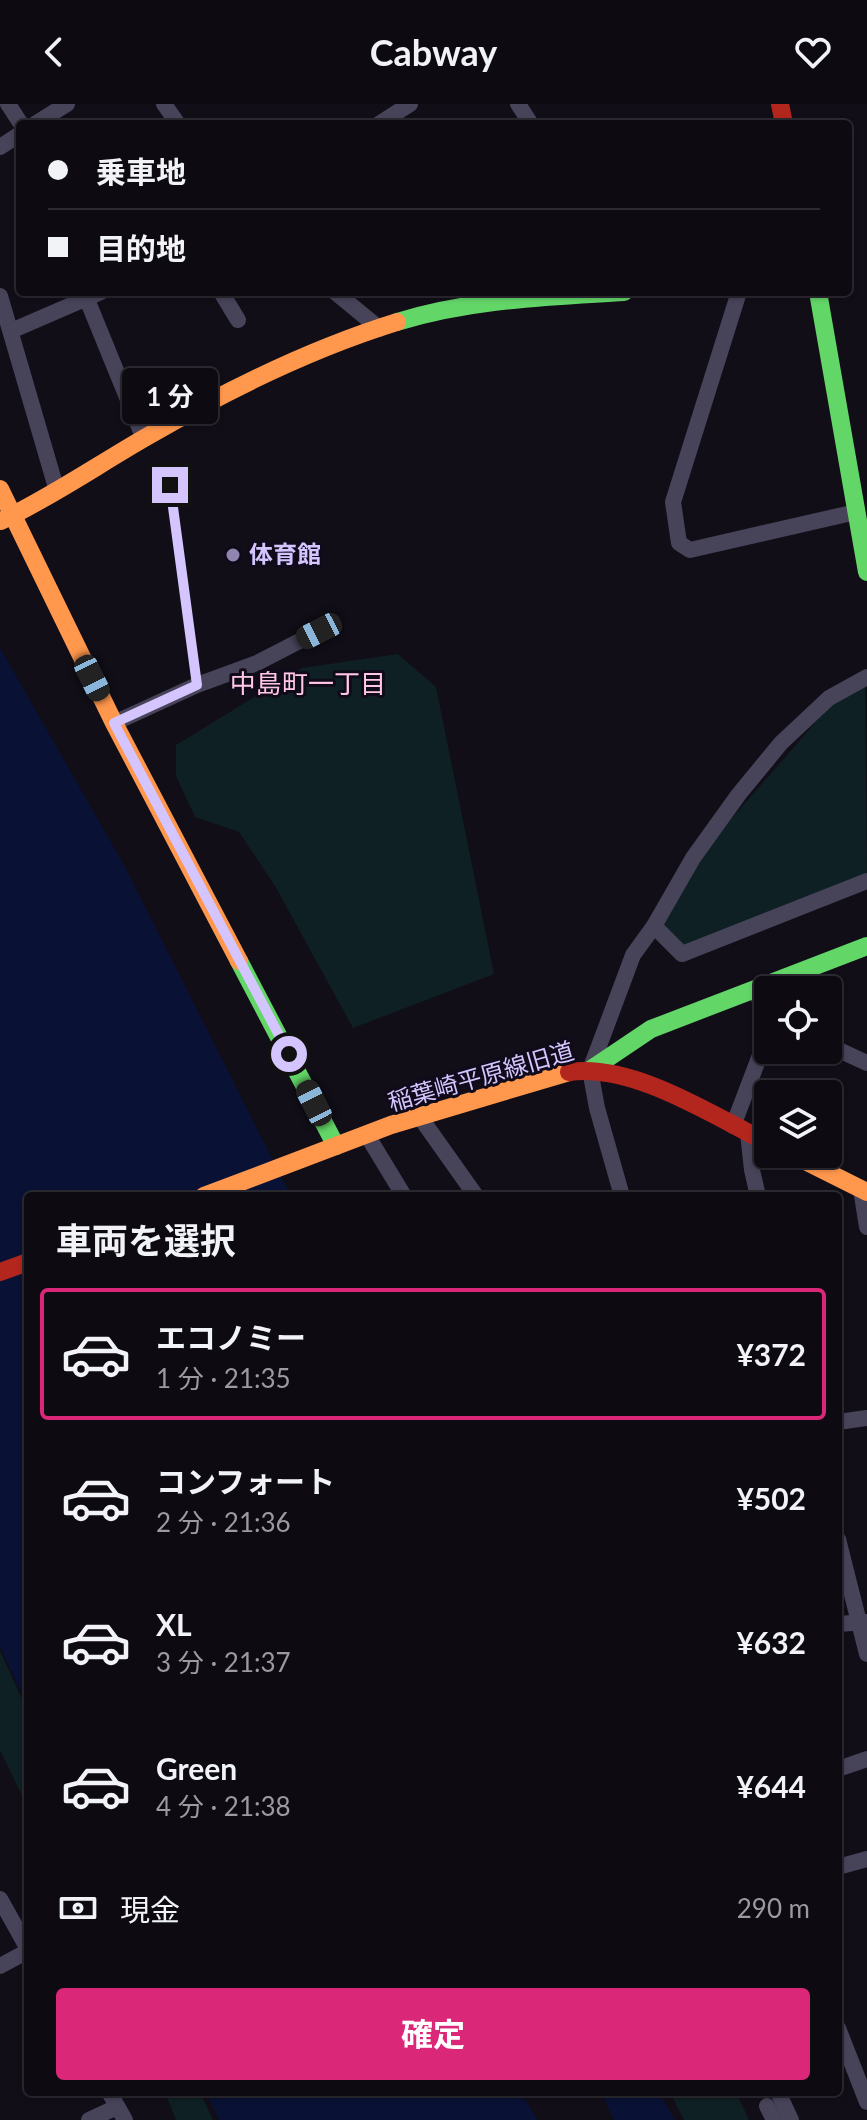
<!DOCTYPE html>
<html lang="ja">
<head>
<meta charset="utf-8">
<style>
  :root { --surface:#0d0a12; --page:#16131b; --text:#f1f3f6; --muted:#9a9a9f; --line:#2d2b32; --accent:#db2777 }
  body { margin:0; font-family:Lato,"Noto Sans JP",sans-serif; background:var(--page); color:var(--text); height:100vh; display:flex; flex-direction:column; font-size:30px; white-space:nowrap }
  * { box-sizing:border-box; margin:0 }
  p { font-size:26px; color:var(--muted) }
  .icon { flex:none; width:44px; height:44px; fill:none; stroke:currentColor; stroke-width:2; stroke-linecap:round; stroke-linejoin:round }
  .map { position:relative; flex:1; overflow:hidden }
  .panel { position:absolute; left:24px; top:1088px; width:818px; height:904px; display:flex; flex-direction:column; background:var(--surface); border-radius:8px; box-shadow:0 2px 6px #0004,0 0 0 2px var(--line) }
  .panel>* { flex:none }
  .hud { position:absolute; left:16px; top:16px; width:836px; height:176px; border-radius:8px; box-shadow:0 2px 6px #0004,0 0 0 2px var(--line); display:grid; align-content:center; height:176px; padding:0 32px; background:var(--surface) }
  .tools { position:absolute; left:754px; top:872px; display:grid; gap:16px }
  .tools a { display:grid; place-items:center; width:88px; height:88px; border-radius:8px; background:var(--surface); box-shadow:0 2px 6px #0004,0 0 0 2px var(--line); font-size:40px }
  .end { position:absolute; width:36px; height:36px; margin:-18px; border:10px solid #d4c5ff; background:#111; box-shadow:0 0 0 4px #111 }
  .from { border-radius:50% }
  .bubble { position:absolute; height:56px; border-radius:8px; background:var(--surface); box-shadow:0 2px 6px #0004,0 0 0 2px var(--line); font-size:26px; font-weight:700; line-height:56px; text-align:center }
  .car { position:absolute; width:24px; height:48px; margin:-24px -12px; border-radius:10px; box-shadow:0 0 6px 2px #0007; background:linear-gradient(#222 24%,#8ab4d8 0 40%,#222 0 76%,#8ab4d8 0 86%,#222 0) }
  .hud b { display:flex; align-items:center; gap:28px; height:76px; font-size:30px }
  .hud b+b { border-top:2px solid var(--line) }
  .hud i { width:20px; height:20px; background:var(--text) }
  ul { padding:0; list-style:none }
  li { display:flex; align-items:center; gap:24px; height:132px; margin:0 16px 12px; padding:0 16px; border:4px solid transparent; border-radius:8px }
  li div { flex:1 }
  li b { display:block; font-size:30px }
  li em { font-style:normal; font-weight:700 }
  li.on { border-color:var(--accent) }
  li>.icon { width:72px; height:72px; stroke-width:1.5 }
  h2 { padding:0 32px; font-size:36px; line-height:96px }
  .pay { display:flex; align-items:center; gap:20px; height:88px; padding:0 32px; font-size:30px }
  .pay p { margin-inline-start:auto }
  .action { display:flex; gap:16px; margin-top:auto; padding:16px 32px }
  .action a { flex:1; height:92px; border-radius:8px; background:var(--accent); color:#fff; font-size:32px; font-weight:700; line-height:92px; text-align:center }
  header { display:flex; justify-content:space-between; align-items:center; height:104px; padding:0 32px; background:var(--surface); font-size:36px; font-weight:700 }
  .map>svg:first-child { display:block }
  .green { fill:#0e2023 }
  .water { fill:#091234 }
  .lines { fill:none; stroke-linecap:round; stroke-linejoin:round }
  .lane { stroke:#474359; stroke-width:8 }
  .street { stroke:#474359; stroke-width:16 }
  .fast { stroke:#63d668; stroke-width:18 }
  .slow { stroke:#ff974d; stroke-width:18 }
  .jam { stroke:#b3261e; stroke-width:18 }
  .route { stroke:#d4c5ff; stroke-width:10 }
  .poi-dot { fill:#9085ae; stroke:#100b1b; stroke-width:3 }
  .labels { text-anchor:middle; stroke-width:6; stroke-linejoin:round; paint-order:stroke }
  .poi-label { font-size:24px; font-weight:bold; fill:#d4c5ff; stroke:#100b1b; text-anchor:start }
  .street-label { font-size:24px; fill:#d4c5ff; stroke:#100b1b }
  .neighbourhood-label { font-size:26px; fill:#ffc7e2; stroke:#100b1b }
</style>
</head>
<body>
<header><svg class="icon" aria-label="back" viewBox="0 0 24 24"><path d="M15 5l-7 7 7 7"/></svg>Cabway<svg class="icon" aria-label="heart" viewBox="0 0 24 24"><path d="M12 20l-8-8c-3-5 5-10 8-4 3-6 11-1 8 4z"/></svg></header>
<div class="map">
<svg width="867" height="2016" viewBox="0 0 867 2016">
  <rect width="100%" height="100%" fill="#110e18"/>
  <g class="green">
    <path d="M398,550L436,583L494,870L353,924L275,782L239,728L195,713L176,672V641L302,564Z"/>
    <path d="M865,578L867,770L681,845L660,823L691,770L732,714L827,605Z"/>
    <path d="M0,1547L28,1608V1704L0,1646Z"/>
    <path d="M165,1988H200L213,2016H176Z"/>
    <path d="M670,1988H736L749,2016H684Z"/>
  </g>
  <g class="water">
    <path d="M0,544L125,763L289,1088L302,1092H28V1603L0,1543Z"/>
    <path d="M206,1988H520L538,2016H219Z"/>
    <path d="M601,1988H659L675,2016H614Z"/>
  </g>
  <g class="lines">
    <path class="lane" d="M170,381L197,581"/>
    <g class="street">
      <path d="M8,0L21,20"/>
      <path d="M164,0L178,20"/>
      <path d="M518,0L531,20"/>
      <path d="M35,20L67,0"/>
      <path d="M379,20L410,0"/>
      <path d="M0,43L20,30"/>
      <path d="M84,188L144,335"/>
      <path d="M221,188L238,216"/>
      <path d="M335,188L380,225"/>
      <path d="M739,188L673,398L679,439L690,446L856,408"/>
      <path d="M0,192L57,387"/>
      <path d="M11,227L101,188"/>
      <path d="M114,619L197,581L257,559L319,527"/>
      <path d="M654,822L682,850L867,777"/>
      <path d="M755,886L768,915"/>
      <path d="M828,941L867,959"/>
      <path d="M420,1013L476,1092"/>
      <path d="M733,1022L768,930"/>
      <path d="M748,1029L752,1066L758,1092"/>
      <path d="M367,1031L404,1092"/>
      <path d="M861,1085L867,1123"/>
      <path d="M622,1092L597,1004L590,966L633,851L654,822L693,754L739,690L781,639L829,594L867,573"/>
      <path d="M838,1318L867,1314"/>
      <path d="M838,1435L867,1550"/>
      <path d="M838,1520L867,1518"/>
      <path d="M838,1665L867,1655"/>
      <path d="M838,1763L867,1755"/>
      <path d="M0,1795L28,1845"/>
      <path d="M0,1862L28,1847"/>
      <path d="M838,1924L867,1998"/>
      <path d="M109,1988L125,2016"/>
      <path d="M778,1988L791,2016"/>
      <path d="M767,2002L774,2016"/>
      <path d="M89,2016L117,2003"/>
    </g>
    <g class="fast">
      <path d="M818,188L867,468"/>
      <path d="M397,218C471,195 548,193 624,188"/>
      <path d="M239,857L336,1042"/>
      <path d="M590,966L651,925L867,842"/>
    </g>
    <g class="slow">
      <path d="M0,385L114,619L239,857"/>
      <path d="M1,417C53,392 99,360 148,332C227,286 310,245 397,218"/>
      <path d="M791,1050L867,1088"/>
      <path d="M204,1092L391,1021L569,968"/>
    </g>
    <g class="jam">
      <path d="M780,0L784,20"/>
      <path d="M569,968C633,959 712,1011 768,1039"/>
      <path d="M0,1168L28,1158"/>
    </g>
  </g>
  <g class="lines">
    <path class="route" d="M170,381L197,581L114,619L289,950"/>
  </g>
  <circle class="poi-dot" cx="233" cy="451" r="8"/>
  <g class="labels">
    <g class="poi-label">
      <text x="249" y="459">体育館</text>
    </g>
    <g class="street-label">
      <text transform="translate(481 973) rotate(-16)" y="8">稲葉崎平原線旧道</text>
    </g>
    <g class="neighbourhood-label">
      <text x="308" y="589">中島町一丁目</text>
    </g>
  </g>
</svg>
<div class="tools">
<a><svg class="icon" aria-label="locate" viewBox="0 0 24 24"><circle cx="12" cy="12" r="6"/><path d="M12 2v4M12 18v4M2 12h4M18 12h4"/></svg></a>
<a><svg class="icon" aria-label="layers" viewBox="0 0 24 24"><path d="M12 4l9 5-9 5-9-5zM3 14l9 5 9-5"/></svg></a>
</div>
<i class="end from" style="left:289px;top:950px"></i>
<i class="end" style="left:170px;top:381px"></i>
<div class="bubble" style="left:122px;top:264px;width:96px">1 分</div>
<i class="car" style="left:319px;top:527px;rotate:243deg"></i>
<i class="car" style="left:92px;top:574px;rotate:154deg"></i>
<i class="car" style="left:314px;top:999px;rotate:333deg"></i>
<div class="hud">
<b><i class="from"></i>乗車地</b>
<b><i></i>目的地</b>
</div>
<section class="panel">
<h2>車両を選択</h2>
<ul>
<li class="on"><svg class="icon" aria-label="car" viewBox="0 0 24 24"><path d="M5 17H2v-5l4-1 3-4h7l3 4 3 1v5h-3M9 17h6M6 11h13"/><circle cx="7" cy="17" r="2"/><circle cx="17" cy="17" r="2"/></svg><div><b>エコノミー</b><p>1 分 · 21:35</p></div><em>¥372</em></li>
<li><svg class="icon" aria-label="car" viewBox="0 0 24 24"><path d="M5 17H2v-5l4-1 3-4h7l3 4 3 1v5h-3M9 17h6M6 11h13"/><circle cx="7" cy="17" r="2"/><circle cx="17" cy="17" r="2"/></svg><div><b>コンフォート</b><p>2 分 · 21:36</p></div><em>¥502</em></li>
<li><svg class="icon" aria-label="car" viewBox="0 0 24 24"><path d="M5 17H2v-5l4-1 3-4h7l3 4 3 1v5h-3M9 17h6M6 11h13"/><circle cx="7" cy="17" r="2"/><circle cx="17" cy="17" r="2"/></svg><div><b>XL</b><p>3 分 · 21:37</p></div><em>¥632</em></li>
<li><svg class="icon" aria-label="car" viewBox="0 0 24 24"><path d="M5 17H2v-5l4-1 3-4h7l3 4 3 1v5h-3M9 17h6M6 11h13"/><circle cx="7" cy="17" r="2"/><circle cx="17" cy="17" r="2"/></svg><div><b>Green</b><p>4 分 · 21:38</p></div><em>¥644</em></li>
</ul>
<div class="pay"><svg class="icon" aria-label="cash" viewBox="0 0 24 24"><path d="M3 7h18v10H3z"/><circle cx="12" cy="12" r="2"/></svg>現金<p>290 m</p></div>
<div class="action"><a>確定</a></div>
</section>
</div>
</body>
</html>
